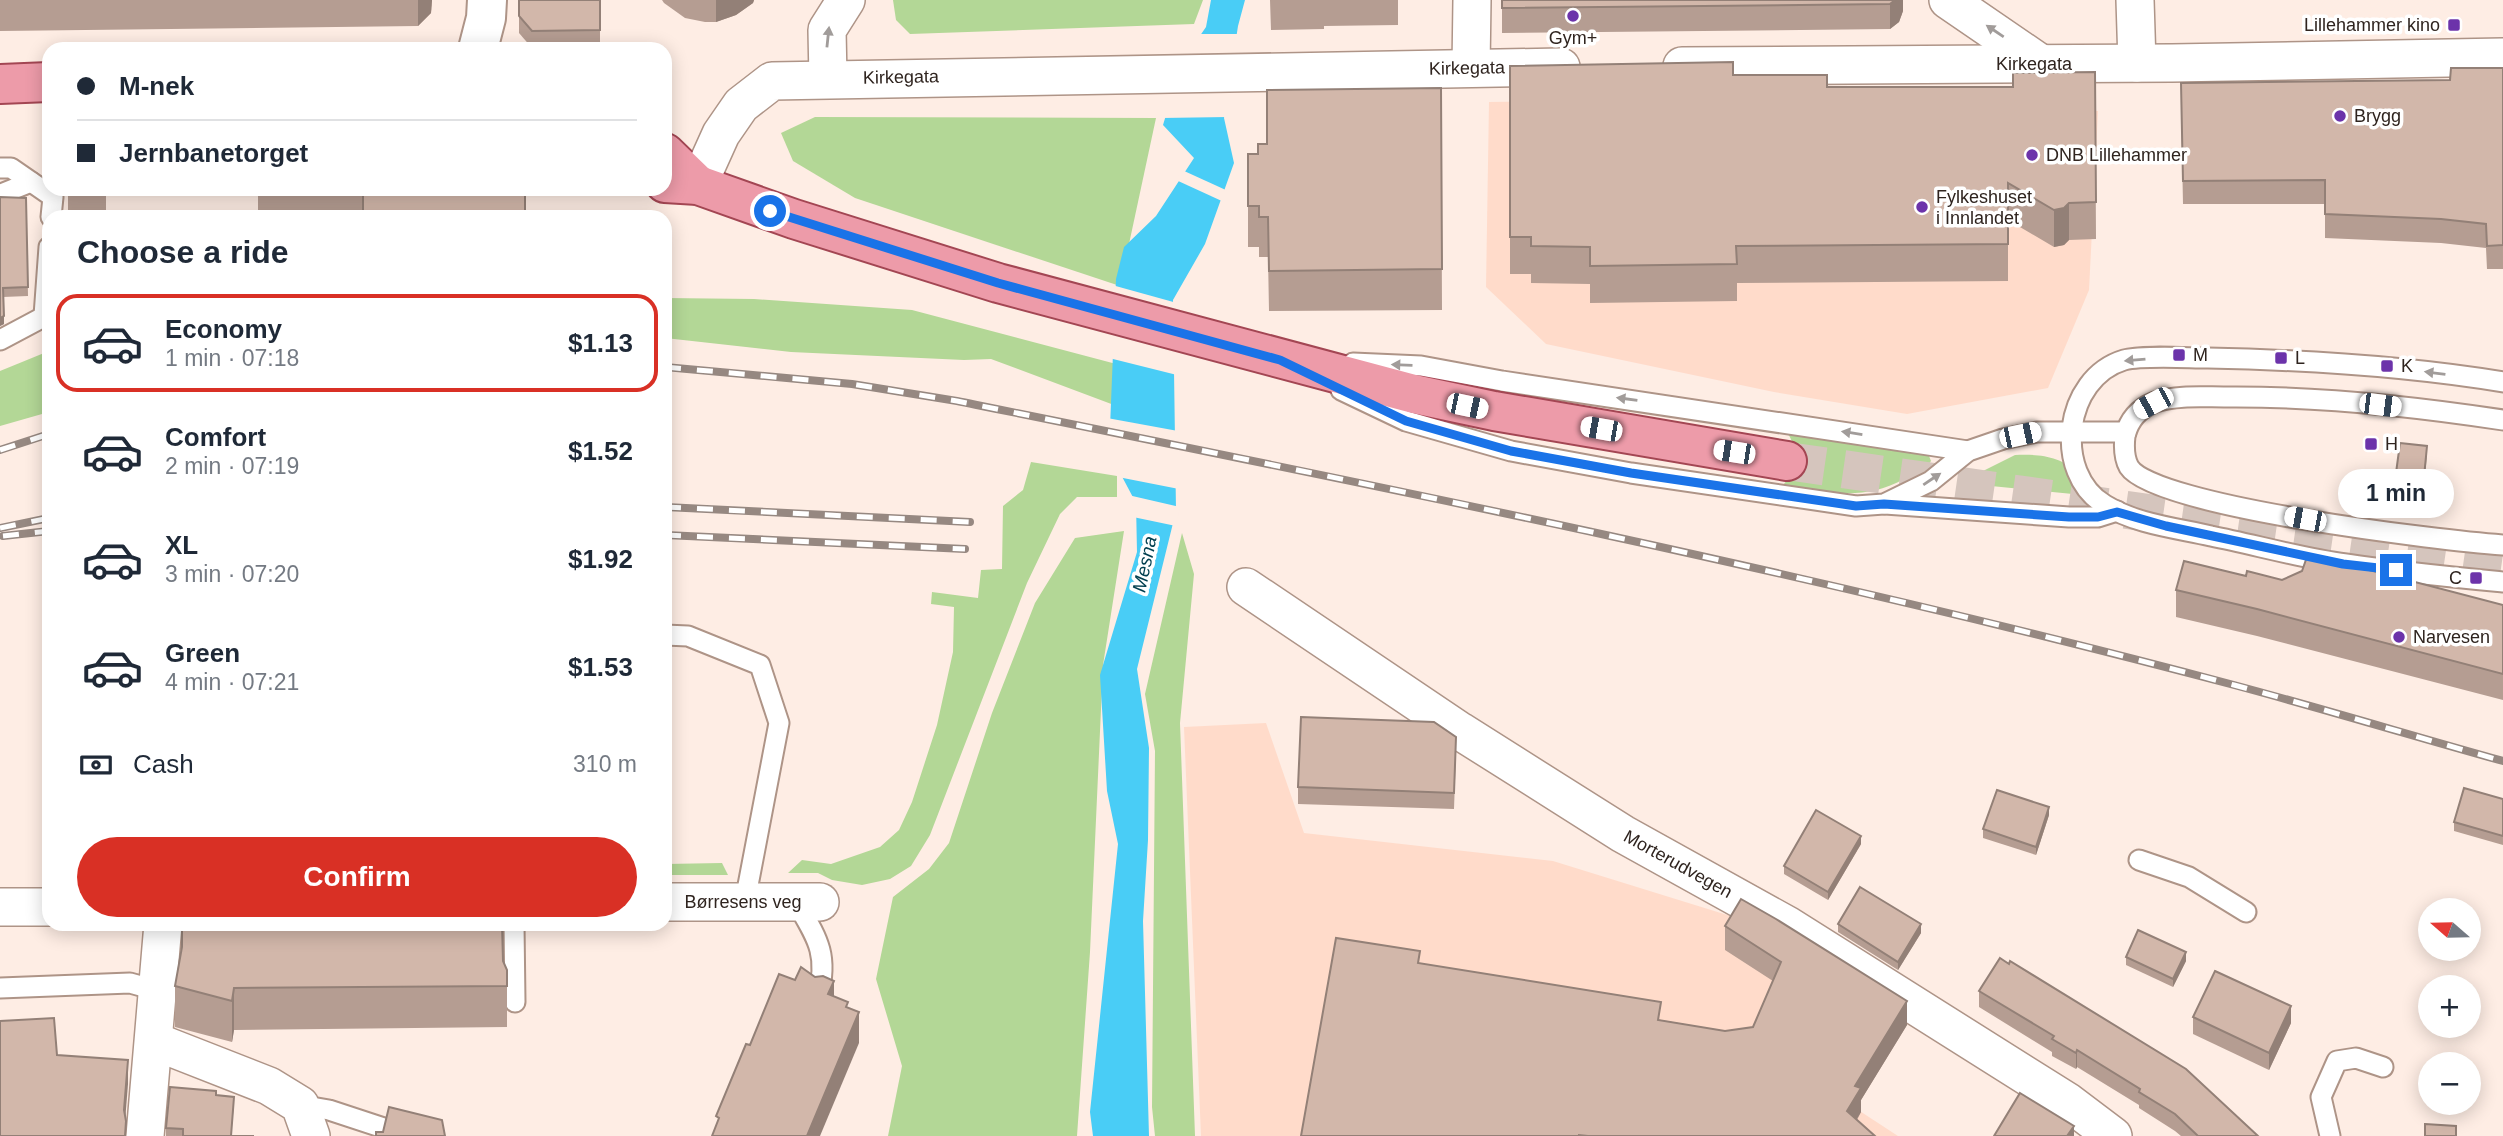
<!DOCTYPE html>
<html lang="en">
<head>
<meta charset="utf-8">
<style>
  :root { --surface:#fff; --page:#f2f2f3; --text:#1f2937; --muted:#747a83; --line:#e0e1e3; --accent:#d93025 }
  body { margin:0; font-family:Helvetica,sans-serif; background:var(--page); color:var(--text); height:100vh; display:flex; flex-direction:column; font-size:26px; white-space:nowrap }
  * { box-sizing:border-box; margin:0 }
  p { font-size:23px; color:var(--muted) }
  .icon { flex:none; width:38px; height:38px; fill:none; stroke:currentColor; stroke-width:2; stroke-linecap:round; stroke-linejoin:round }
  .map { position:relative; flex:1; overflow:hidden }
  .sheet { position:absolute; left:42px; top:210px; width:630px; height:721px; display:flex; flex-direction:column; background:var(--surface); border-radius:21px; box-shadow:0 4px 18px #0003 }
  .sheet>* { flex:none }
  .guide { position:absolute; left:42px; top:42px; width:630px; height:154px; border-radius:21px; box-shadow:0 4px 18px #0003; display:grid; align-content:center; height:154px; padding:0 35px; background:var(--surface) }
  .needle { width:46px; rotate:290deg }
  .fabs { position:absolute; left:2418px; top:898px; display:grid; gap:14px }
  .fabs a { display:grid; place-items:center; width:63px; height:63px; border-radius:50%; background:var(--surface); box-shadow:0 4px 18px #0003; font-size:35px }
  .end { position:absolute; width:32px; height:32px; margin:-16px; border:9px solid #1a73e8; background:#fff; box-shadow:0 0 0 4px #fff }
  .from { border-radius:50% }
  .bubble { position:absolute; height:49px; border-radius:24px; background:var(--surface); box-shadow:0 4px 18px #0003; font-size:23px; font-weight:800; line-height:49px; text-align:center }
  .car { position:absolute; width:21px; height:42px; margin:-21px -10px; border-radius:9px; box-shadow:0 0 5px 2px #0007; background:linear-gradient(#fff 24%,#345 0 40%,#fff 0 76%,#345 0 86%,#fff 0) }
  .guide b { display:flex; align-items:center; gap:24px; height:66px; font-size:26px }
  .guide b+b { border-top:2px solid var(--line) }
  .guide i { width:18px; height:18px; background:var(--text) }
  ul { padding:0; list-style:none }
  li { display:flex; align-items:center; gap:21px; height:98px; margin:0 14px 10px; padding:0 21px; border:4px solid transparent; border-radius:21px }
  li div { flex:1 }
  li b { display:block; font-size:26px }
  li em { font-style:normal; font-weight:800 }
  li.active { border-color:var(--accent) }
  li>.icon { width:63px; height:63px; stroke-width:1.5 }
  h2 { padding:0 35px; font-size:32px; line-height:84px }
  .pay { display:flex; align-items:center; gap:18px; height:77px; padding:0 35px; font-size:26px }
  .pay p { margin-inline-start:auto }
  .primary-button { display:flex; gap:14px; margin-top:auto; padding:14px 35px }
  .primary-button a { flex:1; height:80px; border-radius:42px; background:var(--accent); color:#fff; font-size:28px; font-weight:800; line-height:80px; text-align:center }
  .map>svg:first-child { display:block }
  .built { fill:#ffdbca }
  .green { fill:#b3d796 }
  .water { fill:#49cdf6 }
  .pier { fill:#feede4 }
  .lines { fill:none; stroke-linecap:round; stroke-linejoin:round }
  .primary-tunnel { stroke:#d5c5bd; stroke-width:38; stroke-dasharray:38 19; stroke-linecap:butt }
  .lane-casing { stroke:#ae9487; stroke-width:23 }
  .street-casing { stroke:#ae9487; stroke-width:40 }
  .secondary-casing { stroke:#ae9487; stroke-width:42 }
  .primary-casing { stroke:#a34653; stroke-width:42 }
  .lane { stroke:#fff; stroke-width:19 }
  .street { stroke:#fff; stroke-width:37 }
  .secondary { stroke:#fff; stroke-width:38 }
  .primary { stroke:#ed9ba9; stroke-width:38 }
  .rail-casing { stroke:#968881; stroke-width:8 }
  .rail { stroke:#fff; stroke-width:5; stroke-dasharray:16; stroke-linecap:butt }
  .wall { fill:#b59d92 }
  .shaded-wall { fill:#938077 }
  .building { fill:#d2b7aa; stroke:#938077; stroke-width:2 }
  .oneway { fill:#a19c9a }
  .route { stroke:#1a73e8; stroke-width:9 }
  .poi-dot { fill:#6c33aa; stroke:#fff; stroke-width:2.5 }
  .labels { text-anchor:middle; stroke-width:7; stroke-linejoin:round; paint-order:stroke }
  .poi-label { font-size:18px; fill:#2f241f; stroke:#fff; text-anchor:start }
  .street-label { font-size:18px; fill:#2f241f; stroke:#fff }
  .water-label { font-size:19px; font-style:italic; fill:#034050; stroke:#fff }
</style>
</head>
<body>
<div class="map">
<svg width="2503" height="1136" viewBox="0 0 2503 1136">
  <rect width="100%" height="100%" fill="#feede4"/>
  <g class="built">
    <path d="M1733,99L2098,111L2089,290L2048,388L1907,414L1774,392L1546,344L1486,287L1489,102Z"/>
    <path d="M1266,723L1304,833L1553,861L1753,923L1827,967L1803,1074L1898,1136H1201L1184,727Z"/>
  </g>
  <g class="green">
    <path d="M893,0H1203L1194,24L910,34L896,20Z"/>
    <path d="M209,42H271L245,49H139L126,46Z"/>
    <path d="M815,117L1156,118L1120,286L855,198L793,161L781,133Z"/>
    <path d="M665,298L754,299L912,310L1120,365L1130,411L991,359L964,360L791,352L665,338Z"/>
    <path d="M49,351V412L0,426V371Z"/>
    <path d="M1788,434L1924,455L1929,456L1931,461C1925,470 1914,474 1904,479C1862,502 1828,492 1783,485C1796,472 1799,450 1788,434Z"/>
    <path d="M2015,455C2034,454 2063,455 2075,473C2078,480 2080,489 2083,495L1971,484L1972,478L1975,475Z"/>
    <path d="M1031,462L1117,476V497H1077L1060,514L1027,583L930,835L911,866L890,879L862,885L832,880L818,873H788L802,860L831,864L880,847L899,830L912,802L937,725L953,652L954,607L931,604L932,592L978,598L981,570L1002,569L1003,506L1023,490Z"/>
    <path d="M1124,531L1103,665L1090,952L1077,1136H888L902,1066L876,979L893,897L929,869L949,843L992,713L1035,603L1075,538Z"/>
    <path d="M1182,533L1194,574L1180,723L1195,1136H1155L1152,1107L1155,751L1145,694Z"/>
    <path d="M722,863L728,875H665V864Z"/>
  </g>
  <path class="water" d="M1211,0H1245L1238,26L1224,118L1234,163L1205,244L1173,300L1176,511L1137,669L1149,748L1148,840L1143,921L1149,1136H1093L1090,1112L1118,844L1107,791L1100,675L1137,552L1136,503L1109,452L1116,279L1124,247L1156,216L1194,158L1163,125L1182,62L1206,27Z"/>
  <g class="pier">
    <path d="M1197,34H1240L1228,117L1161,118L1179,61Z"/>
    <path d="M1182,170L1228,191L1224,202L1176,180Z"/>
    <path d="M1112,285L1177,303V375L1109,358Z"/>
    <path d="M1107,418L1178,431L1179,489L1118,477L1106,453Z"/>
    <path d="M1128,495L1180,507L1176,526L1133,517V504Z"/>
  </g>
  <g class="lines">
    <path class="primary-tunnel" d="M1787,461L2503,564"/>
    <g class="lane-casing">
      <g id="lane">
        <path d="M0,168H11L53,197L51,217"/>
        <path d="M1,194L31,182"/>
        <path d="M44,316L49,247"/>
        <path d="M0,340L49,314"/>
        <path d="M1353,363L1421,366L1502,381L1968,451"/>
        <path d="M2503,382C2406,366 2307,360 2208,358C2188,358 2142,355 2124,360C2064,378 2052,473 2105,505C2136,524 2176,528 2211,536C2256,545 2301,558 2346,564C2398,572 2451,577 2503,582"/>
        <path d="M1341,390L1406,421L1511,451L1631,473L1856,506L1884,504L1931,481L1968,451L2003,439L2037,432H2126"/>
        <path d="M2503,420C2411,406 2317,396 2224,397C2202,397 2177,395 2155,402C2140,408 2129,419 2125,436C2124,445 2124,458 2129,467C2154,507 2446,541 2503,545"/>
        <path d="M1885,504L2069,517H2098L2117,511"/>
        <path d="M665,635L688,636L760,665L779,723L745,901"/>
        <path d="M2139,860L2189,877L2246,912"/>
        <path d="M796,902C817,938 829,954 818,996"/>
        <path d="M514,924L515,1002"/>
        <path d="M0,988L130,983L159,991"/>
        <path d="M300,1105L329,1110L408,1136"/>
        <path d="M2330,1136L2321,1097L2337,1061L2356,1058L2383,1067"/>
      </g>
    </g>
    <g class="street-casing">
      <g id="street">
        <path d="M1948,0L2040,63"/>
        <path d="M2135,0L2137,63"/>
        <path d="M1682,66L2172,63L2503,57"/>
        <path d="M1471,67L1472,0"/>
        <path d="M828,79L827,30L846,0"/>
        <path d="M698,185L721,134L741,105L772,81L1561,67"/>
        <path d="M1246,587L1460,731L1623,834L1787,925L2068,1102L2113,1136"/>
        <path d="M665,902H820"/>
        <path d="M0,907H49"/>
        <path d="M154,1041L269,1086L300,1105L311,1136"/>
        <path d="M145,1136L163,924"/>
      </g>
    </g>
    <g class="secondary-casing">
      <path id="secondary" d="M478,49L486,18L487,0"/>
    </g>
    <g class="primary-casing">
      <g id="primary">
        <path d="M0,84L49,82"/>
        <path d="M665,153L698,185"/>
        <path d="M665,183L698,185L794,219L998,283L1414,394L1494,411L1787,461"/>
      </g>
    </g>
    <use href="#lane" class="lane"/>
    <use href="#street" class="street"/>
    <use href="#secondary" class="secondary"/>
    <use href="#primary" class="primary"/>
    <g class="rail-casing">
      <g id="rail">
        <path d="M665,367L852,384L957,401C1384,487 1813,573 2234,685C2324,709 2413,736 2503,761"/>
        <path d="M0,450L49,434"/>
        <path d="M665,507L970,522"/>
        <path d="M0,528L49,518"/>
        <path d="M665,535L965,549"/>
        <path d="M3,536L49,531"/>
      </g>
    </g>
    <use href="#rail" class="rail"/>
  </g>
  <g class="wall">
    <path d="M0,0H432L431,13L418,26L0,31Z"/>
    <path d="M519,0H600V47L532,48L519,33Z"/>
    <path d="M662,0H754L753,3L736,15L716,22H705L685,18L664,3Z"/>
    <path d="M1270,0H1398V25L1324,26V29L1271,30Z"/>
    <path d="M1502,0H1903V11L1899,22L1890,29L1502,33Z"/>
    <path d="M1510,66L1733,75L1827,87H2013L2095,72L2096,239L2069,240L2064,245L2054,247L2008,220V281L1737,283V301L1590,303V284L1531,283V274H1510Z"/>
    <path d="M2503,68V269H2487L2486,248L2441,243L2325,238V204H2183L2181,106L2450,80Z"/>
    <path d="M1441,88L1442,310L1269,311L1268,257H1259V247H1248V154H1258L1267,144V90Z"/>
    <rect x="68" y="189" width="38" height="28"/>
    <path d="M258,189H525L363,213L287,214V217H258Z"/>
    <path d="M0,197L26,198L28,296L3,297L4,324L0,326Z"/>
    <path d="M2427,455L2424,485L2396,482V473Z"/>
    <path d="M2246,576L2503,605V700L2257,636L2176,617V590Z"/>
    <path d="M1456,753L1454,809L1298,804V787Z"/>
    <path d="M2503,799V845L2454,831V822Z"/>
    <path d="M2049,815L2036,855L1983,838V829Z"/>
    <path d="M1861,844L1828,900L1784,874V866Z"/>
    <path d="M1838,924L1921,933L1898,970L1838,932Z"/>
    <path d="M1725,926L1907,1025L1861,1100V1112L1857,1120L1875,1136H1301L1420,963L1661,1020L1725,1031L1753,1027L1773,981L1725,950Z"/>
    <path d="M2126,957L2186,961L2173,987L2126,965Z"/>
    <path d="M503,961L507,970V1027L234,1030L232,1042L175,1027V986Z"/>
    <path d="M1979,991L2258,1136H2181L2175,1131L2139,1108V1105L2077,1067L2076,1069L2052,1056V1052L1979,1007Z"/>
    <path d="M2193,1017L2291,1023L2269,1070L2193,1034Z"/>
    <path d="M216,1095L234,1105L231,1136H254H166V1128Z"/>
  </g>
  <g class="shaded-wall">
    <path d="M418,0H432L431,13L418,26Z"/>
    <path d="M716,0H754L753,3L736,15L716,22Z"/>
    <path d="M1895,0H1903V11L1899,22L1890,29V4Z"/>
    <path d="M2069,203V240L2064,245L2054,247V210Z"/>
    <path d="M4,316V324L0,326V318Z"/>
    <path d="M2049,807V815L2036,855V847Z"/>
    <path d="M1861,836V844L1828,900V892Z"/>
    <path d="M1921,924V933L1898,970V962Z"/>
    <path d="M2186,952V961L2173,987V979Z"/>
    <path d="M834,981V1012L828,994Z"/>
    <path d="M234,988V1030L232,1042V1001Z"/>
    <path d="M1907,1001V1025L1861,1100V1112L1847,1135V1111L1855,1086Z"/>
    <path d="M2291,1006V1023L2269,1070V1053Z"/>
    <path d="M859,1012V1043L820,1136H807Z"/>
    <path d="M2077,1050V1067L2076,1069V1053Z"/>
    <path d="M128,1060V1084L124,1134V1110Z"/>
    <path d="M2074,1126V1136H2067Z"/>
  </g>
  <g class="building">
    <path d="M519,0H600V30L532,31L519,16Z"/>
    <path d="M1502,0H1895L1890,4L1502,8Z"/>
    <path d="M1733,62V75H1827V87H2013V73L2095,72L2096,202L2069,203L2064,208L2054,210L2008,183V244L1736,246L1737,264L1590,266V247L1531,246V237H1510V66Z"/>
    <path d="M2451,68H2503V245L2487,246L2486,224L2441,219L2325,214V180L2183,181L2181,83L2450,80Z"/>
    <path d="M1441,88L1442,269L1269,271L1268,217H1259V206H1248V154H1258V144H1267V90Z"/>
    <path d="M69,189H106V193L69,194Z"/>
    <rect x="363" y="189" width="162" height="28"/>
    <path d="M0,197L26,198L28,287L3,288L4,316L0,318Z"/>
    <path d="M2400,443L2427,446L2424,477L2396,473Z"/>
    <path d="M2308,554L2503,605V674L2257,609L2176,590L2184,561L2246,576L2247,571L2282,580L2302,571Z"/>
    <path d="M1301,717L1434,722L1456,737L1454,793L1298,787Z"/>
    <path d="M2464,788L2503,799V836L2454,822Z"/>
    <path d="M1997,790L2049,807L2036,847L1983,829Z"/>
    <path d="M1816,810L1861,836L1828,892L1784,866Z"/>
    <path d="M1860,887L1921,924L1898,962L1838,924Z"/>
    <path d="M1741,899L1776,919L1907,1001L1855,1086L1861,1088L1847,1111L1875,1136H1588L1579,1135V1136H1301L1336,938L1420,951L1418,963L1661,1002L1658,1020L1725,1031L1753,1027L1781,962L1725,926Z"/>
    <path d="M182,924H502L503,961L507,970V986L234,988L232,1001L175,986L182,947Z"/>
    <path d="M2138,930L2186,952L2173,979L2126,957Z"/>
    <path d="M2000,958L2009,964L2010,961L2186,1069L2258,1136H2198L2175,1114L2139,1092L2140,1089L2077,1050L2076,1053L2052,1039L2054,1036L1979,991Z"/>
    <path d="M801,967L815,977L823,976L834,981L828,994L848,1002L846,1007L859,1012L807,1136H712L719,1118L716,1116L746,1044L750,1045L779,974L795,980Z"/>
    <path d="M2215,971L2291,1006L2269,1053L2193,1017Z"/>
    <path d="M54,1018L57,1055L128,1060L124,1110L126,1121L125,1136H0V1021Z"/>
    <path d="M170,1087L216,1091V1095L234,1097L231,1136H254H183V1129L166,1128Z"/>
    <path d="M2020,1093L2074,1126L2067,1136H1994Z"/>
    <path d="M389,1107L442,1120L445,1136H376V1132H383Z"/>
    <path d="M2425,1124L2456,1126V1136H2425Z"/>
  </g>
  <defs><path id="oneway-solid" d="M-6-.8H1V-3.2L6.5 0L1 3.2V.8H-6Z" transform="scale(1.75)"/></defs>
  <g class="oneway">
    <use href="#oneway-solid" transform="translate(1995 31) rotate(-146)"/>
    <use href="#oneway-solid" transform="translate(828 37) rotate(-84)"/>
    <use href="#oneway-solid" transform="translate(2135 360) rotate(175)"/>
    <use href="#oneway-solid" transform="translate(1402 365) rotate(-178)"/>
    <use href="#oneway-solid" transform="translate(2435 373) rotate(-173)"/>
    <use href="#oneway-solid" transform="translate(1627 399) rotate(-172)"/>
    <use href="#oneway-solid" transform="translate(1852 433) rotate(-171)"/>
    <use href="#oneway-solid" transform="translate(1932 479) rotate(-34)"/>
  </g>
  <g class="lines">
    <path class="route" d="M770,211L998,283L1280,360L1406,421L1511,451L1631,473L1856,506L1884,504L2069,517H2098L2117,512L2166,526L2343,564L2396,570"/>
  </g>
  <g class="poi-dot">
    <circle cx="1573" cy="16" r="7"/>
    <rect x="2447" y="18" width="14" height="14" rx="3.5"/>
    <circle cx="2340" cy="116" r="7"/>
    <circle cx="2032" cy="155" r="7"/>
    <circle cx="1922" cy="207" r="7"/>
    <rect x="2172" y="348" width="14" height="14" rx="3.5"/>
    <rect x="2274" y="351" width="14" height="14" rx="3.5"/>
    <rect x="2380" y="359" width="14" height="14" rx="3.5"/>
    <rect x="2364" y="437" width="14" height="14" rx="3.5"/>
    <rect x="2469" y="571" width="14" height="14" rx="3.5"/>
    <circle cx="2399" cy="637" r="7"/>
  </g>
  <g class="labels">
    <g class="poi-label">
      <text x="2440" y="31" text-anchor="end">Lillehammer kino</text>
      <text x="1573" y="44" text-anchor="middle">Gym+</text>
      <text x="2354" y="122">Brygg</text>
      <text x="2046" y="161">DNB Lillehammer</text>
      <text x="1936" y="203">Fylkeshuset<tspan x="1936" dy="21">i Innlandet</tspan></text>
      <text x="2193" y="361">M</text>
      <text x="2295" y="364">L</text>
      <text x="2401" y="372">K</text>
      <text x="2385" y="450">H</text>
      <text x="2462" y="584" text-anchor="end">C</text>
      <text x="2413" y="643">Narvesen</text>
    </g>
    <g class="street-label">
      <text x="2034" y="70">Kirkegata</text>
      <text transform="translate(1467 68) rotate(-1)" y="6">Kirkegata</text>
      <text transform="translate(901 77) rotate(-1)" y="6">Kirkegata</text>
      <text transform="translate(1678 864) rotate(29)" y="6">Morterudvegen</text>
      <text x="743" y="908">Børresens veg</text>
    </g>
    <g class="water-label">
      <text transform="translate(1144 564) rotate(-78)" y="7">Mesna</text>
    </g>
  </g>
</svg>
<div class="fabs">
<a><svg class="needle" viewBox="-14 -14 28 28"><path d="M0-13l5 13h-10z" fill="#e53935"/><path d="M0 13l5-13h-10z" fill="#747a83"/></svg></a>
<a>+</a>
<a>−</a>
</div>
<i class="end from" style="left:770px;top:211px"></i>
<i class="end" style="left:2396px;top:570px"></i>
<div class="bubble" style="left:2338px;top:469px;width:116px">1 min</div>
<i class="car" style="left:2153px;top:403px;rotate:242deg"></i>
<i class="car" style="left:2380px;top:405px;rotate:97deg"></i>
<i class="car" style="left:1467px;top:406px;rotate:102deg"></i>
<i class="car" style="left:1601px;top:429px;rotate:280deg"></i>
<i class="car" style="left:2020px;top:435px;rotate:78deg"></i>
<i class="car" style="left:1734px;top:452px;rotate:279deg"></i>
<i class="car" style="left:2305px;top:519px;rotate:281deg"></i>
<div class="guide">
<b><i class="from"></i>M-nek</b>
<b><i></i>Jernbanetorget</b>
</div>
<section class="sheet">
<h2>Choose a ride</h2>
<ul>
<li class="active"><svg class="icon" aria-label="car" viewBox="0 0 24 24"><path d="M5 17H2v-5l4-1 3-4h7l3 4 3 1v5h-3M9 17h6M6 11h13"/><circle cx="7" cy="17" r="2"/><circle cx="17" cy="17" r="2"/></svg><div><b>Economy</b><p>1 min · 07:18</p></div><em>$1.13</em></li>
<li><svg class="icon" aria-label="car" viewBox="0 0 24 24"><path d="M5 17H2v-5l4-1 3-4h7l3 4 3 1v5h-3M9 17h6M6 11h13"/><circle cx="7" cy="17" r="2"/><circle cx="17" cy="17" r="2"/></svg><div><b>Comfort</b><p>2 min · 07:19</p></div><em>$1.52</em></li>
<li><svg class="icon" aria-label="car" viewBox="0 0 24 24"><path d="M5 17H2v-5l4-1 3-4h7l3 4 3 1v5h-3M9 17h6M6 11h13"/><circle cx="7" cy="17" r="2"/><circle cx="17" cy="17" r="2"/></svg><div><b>XL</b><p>3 min · 07:20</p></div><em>$1.92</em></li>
<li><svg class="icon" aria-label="car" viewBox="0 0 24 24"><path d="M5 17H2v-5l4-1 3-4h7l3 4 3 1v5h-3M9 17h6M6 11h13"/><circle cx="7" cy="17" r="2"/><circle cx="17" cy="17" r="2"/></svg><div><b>Green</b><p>4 min · 07:21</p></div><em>$1.53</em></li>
</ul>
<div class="pay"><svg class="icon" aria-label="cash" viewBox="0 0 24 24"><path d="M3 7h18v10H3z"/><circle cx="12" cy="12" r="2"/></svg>Cash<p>310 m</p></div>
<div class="primary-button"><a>Confirm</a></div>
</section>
</div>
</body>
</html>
